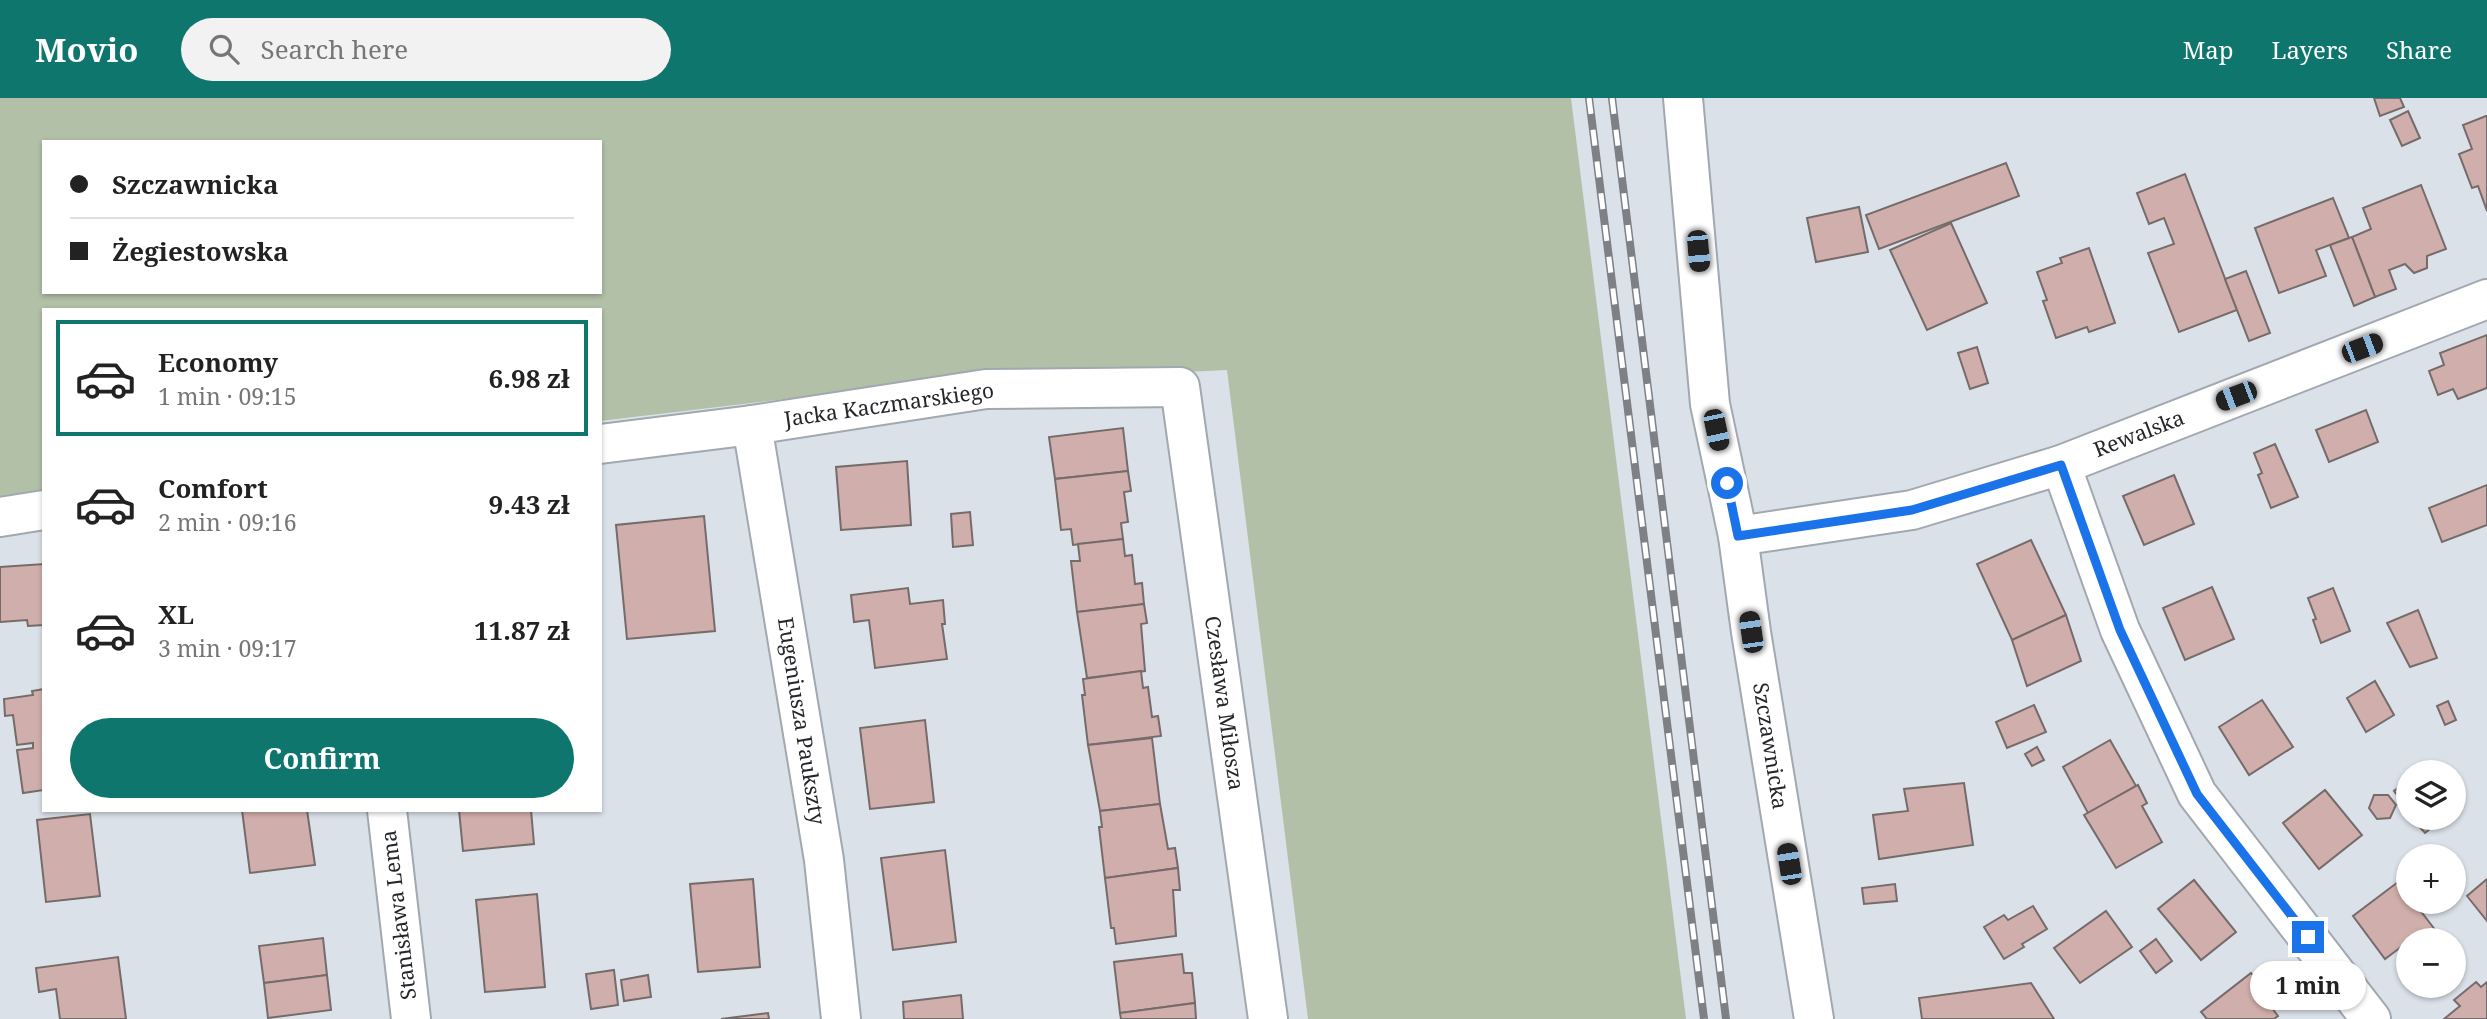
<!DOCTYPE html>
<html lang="en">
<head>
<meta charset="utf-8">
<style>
  :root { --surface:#fff; --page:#f2f2f2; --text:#222; --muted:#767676; --line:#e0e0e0; --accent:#0f766e }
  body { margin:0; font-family:"Noto Serif",serif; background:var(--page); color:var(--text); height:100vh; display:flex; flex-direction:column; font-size:26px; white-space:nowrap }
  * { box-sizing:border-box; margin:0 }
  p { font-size:23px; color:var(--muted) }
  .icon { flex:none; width:38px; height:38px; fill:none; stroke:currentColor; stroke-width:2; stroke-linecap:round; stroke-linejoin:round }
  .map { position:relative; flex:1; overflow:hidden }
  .sheet { position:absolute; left:42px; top:210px; width:560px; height:504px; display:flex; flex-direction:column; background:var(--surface); border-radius:0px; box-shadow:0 2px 5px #0004 }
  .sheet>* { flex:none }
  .top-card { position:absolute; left:42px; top:42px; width:560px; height:154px; border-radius:0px; box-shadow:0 2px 5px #0004; display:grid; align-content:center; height:154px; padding:0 28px; background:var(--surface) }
  .controls { position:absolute; left:2396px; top:662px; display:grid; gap:14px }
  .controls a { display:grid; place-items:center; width:70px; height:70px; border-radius:50%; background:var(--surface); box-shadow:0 2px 5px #0004; font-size:35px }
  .end { position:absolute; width:32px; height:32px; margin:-16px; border:9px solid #1a73e8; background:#fff; box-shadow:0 0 0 4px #fff }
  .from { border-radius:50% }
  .bubble { position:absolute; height:49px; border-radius:24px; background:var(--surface); box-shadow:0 2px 5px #0004; font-size:23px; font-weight:700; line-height:49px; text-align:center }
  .car { position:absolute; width:21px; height:42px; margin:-21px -10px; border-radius:9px; box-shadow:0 0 5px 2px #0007; background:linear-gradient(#222 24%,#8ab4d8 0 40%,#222 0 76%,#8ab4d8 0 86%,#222 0) }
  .top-card b { display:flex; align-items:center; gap:24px; height:66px; font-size:26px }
  .top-card b+b { border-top:2px solid var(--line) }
  .top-card i { width:18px; height:18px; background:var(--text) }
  ul { padding:12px 0 0; list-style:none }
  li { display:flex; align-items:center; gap:21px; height:116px; margin:0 14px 10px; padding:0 14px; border:4px solid transparent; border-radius:0px }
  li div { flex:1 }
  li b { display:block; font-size:26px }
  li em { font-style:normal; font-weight:700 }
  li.current { border-color:var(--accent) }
  li>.icon { width:63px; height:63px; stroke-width:1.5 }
  .action { display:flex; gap:14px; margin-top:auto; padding:14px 28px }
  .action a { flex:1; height:80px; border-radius:42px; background:var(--accent); color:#fff; font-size:28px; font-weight:700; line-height:80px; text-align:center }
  header { display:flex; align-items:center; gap:42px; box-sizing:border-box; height:98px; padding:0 35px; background:var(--accent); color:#fff }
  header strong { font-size:33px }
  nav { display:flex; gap:38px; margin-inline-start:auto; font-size:24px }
  .search { width:490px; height:63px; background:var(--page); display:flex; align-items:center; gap:18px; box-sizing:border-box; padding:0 24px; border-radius:38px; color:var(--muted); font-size:26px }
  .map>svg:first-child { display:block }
  .green { fill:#b2c0a8; fill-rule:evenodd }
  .building { fill:#d0aeab; stroke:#756b6a; stroke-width:2 }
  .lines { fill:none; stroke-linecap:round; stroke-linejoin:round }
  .minor-casing { stroke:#a2a8af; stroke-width:42 }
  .minor { stroke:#fff; stroke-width:38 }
  .rail-casing { stroke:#7d8186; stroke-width:8 }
  .rail { stroke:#fff; stroke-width:5; stroke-dasharray:16; stroke-linecap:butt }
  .route { stroke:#1a73e8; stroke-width:9 }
  .labels { text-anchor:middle; stroke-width:6; stroke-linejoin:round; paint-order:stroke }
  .street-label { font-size:21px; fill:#242629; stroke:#fff }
</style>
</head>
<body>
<header>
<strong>Movio</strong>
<div class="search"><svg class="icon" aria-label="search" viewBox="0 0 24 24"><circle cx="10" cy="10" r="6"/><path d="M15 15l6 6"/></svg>Search here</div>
<nav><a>Map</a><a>Layers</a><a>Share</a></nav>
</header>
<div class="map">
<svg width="2487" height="921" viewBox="0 0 2487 921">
  <rect width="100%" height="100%" fill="#dbe1e9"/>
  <path class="green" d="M0,0H1571L1686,921H1308L1227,272L894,288L600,323V212H44V396L0,401ZM44,44H600V194H44Z"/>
  <g class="building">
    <path d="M2374,0H2400L2404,9L2380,18Z"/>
    <path d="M2408,13L2420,40L2402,48L2390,22Z"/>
    <path d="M2486,18H2487V113L2478,88L2472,90L2459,56L2472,51L2463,27Z"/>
    <path d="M2006,65L2019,98L1879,151L1866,117Z"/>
    <path d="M2185,76L2237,212L2179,234L2148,155L2174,146L2164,120L2149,126L2137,95Z"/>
    <path d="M2421,87L2446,151L2427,158V170L2414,175L2405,166L2389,172L2396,191L2375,199L2352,139L2371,131L2363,110Z"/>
    <path d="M2333,100L2349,140L2316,152L2326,178L2279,195L2255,130Z"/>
    <path d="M1859,109L1868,154L1816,164L1807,120Z"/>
    <path d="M1951,125L1987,205L1927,232L1890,152Z"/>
    <path d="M2352,139L2375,199L2354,208L2330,147Z"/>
    <path d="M2089,150L2115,225L2089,234L2087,229L2056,240L2043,203L2047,202L2037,174L2062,165L2060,160Z"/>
    <path d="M2246,173L2270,235L2249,243L2225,181Z"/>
    <path d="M2487,237V290L2458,301L2453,291L2438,297L2429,273L2444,267L2440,255Z"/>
    <path d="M1977,249L1988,285L1970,291L1958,255Z"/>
    <path d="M2366,312L2378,344L2329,364L2316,332Z"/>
    <path d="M1123,330L1128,373L1055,381L1049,339Z"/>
    <path d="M2275,346L2298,399L2271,410L2258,377L2262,375L2254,355Z"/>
    <path d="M907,363L911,427L841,432L836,369Z"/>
    <path d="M1128,373L1131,393L1124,394L1128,424L1121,425L1123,441L1073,447L1071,431L1061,432L1055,381Z"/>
    <path d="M2174,377L2194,426L2144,447L2123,398Z"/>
    <path d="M2487,387V427L2442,444L2429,410Z"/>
    <path d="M970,414L973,447L953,449L951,416Z"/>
    <path d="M704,418L715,533L627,541L616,427Z"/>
    <path d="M1123,441L1125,458L1132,457L1135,486L1142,485L1144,506L1077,514L1071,463H1080L1078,446Z"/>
    <path d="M2031,442L2066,517L2012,542L1977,466Z"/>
    <path d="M44,466V527L28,528L27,522L0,524V469Z"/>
    <path d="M2212,489L2234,541L2185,562L2163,510Z"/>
    <path d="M908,490L910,506L943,502L945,526H942L947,561L875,570L869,522L854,524L851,497Z"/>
    <path d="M2333,490L2350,533L2321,545L2313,522L2316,521L2308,500Z"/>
    <path d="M1144,506L1147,525L1141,526L1145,573L1087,580L1077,514Z"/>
    <path d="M2418,512L2437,560L2410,569L2387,525Z"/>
    <path d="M2066,517L2081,563L2027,588L2012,542Z"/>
    <path d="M1141,573L1143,590L1148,589L1152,619L1158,618L1161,638L1088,647L1082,597H1085L1083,581Z"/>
    <path d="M2375,583L2394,617L2366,634L2347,600Z"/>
    <path d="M44,591V692L23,695L17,652L33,650V645L17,647L13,617L5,618L4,601L33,597L32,593Z"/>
    <path d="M2262,602L2293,649L2249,677L2219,629Z"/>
    <path d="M2448,603L2456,622L2445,627L2437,608Z"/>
    <path d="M2034,607L2046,634L2007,650L1996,624Z"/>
    <path d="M925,622L934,704L870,711L860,630Z"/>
    <path d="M1152,640L1160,706L1100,713L1088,647Z"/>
    <path d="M2110,642L2136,688L2088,715L2063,669Z"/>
    <path d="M2037,649L2044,662L2032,668L2025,656Z"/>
    <path d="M2454,678L2463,692L2454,698Z"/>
    <path d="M2408,682V712L2394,693Z"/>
    <path d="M1964,685L1973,747L1879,761L1873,717L1908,713L1904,691Z"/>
    <path d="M2138,687L2147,705L2142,708L2162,744L2116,770L2084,717Z"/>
    <path d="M2325,692L2362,737L2319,771L2283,725Z"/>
    <path d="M2374,697H2388L2396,707L2390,720L2377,721L2369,710Z"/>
    <path d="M1160,706L1168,751L1175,750L1178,770L1105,780L1099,729H1102L1100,713Z"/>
    <path d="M242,712H307L315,767L250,775Z"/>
    <path d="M459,712H531L534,746L463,753Z"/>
    <path d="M90,716L100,798L46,804L37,722Z"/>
    <path d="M2423,719H2445L2425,735L2416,725Z"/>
    <path d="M945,752L956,844L893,852L881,760Z"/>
    <path d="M1178,770L1180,792H1173L1176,838L1116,846L1114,830H1111L1105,780Z"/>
    <path d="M753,781L760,869L698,874L690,786Z"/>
    <path d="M2487,781V823L2467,798Z"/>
    <path d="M2194,782L2236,834L2201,862L2158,811Z"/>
    <path d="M2398,784L2408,796V803H2413L2436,833L2425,842H2408V854L2407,856L2401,849L2385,861L2353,818Z"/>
    <path d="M1895,786L1897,803L1864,806L1862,790Z"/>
    <path d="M537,796L545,889L485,894L476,802Z"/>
    <path d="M2033,808L2047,831L2022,846L2024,849L2004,861L1984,829L2004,817L2008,822Z"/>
    <path d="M2106,813L2132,849L2080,885L2054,850Z"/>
    <path d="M323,840L327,877L264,885L259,848Z"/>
    <path d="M2156,841L2172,863L2156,875L2140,853Z"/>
    <path d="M1182,856L1184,875H1192L1195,905L1120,915L1114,864Z"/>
    <path d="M118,859L126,921H60L56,891L39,894L36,870Z"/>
    <path d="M614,872L618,907L591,911L586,876Z"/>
    <path d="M2251,875L2263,890L2259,893L2278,918L2274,921H2207L2201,914Z"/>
    <path d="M327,877L331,912L268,920L264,885Z"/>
    <path d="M648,877L651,899L624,903L621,882Z"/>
    <path d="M2476,884L2481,889L2487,884V921H2444L2460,908L2454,902Z"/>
    <path d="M2031,885L2054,921H1922L1919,900Z"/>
    <path d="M961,897L963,921H904L903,904Z"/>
    <path d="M1195,905L1196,921H1121L1120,915Z"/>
    <path d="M768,915L769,921H721Z"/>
  </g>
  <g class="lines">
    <g class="minor-casing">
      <g id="minor">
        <path d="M1683,0L1710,306L1738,438L1751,534L1814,921"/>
        <path d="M752,327L824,762L841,921"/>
        <path d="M600,346L752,327L986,291L1180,289L1268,921"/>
        <path d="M2061,367L2120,532L2197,696L2371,921"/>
        <path d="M0,419L44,412"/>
        <path d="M1738,438L1912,412L2061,367L2487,201"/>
        <path d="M387,712L411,921"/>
      </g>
    </g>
    <use href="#minor" class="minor"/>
    <g class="rail-casing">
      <g id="rail">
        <path d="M1589,0L1704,921"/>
        <path d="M1612,0L1726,921"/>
      </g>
    </g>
    <use href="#rail" class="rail"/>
  </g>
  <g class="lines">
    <path class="route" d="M1727,385L1738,438L1912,412L2061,367L2120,532L2197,696L2308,839"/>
  </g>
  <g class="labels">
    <g class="street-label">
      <text transform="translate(889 307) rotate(-8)" y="7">Jacka Kaczmarskiego</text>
      <text transform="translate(2139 336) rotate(-21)" y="7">Rewalska</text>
      <text transform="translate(1224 605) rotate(82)" y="7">Czesława Miłosza</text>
      <text transform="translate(801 623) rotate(81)" y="7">Eugeniusza Paukszty</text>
      <text transform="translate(1770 648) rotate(81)" y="7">Szczawnicka</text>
      <text transform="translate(399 817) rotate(-97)" y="7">Stanisława Lema</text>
    </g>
  </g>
</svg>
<div class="controls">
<a><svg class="icon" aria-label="layers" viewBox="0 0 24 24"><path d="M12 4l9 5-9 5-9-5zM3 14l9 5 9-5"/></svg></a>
<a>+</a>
<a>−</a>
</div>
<i class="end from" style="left:1727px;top:385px"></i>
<i class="end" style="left:2308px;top:839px"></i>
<div class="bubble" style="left:2250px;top:863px;width:116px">1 min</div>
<i class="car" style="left:1698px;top:153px;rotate:175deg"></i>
<i class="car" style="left:2362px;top:250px;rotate:69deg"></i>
<i class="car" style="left:2236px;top:298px;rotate:249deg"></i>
<i class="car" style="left:1716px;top:332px;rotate:168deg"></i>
<i class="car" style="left:1751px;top:534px;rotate:352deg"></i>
<i class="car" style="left:1789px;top:766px;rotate:351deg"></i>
<div class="top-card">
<b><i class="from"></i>Szczawnicka</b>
<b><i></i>Żegiestowska</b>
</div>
<section class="sheet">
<ul>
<li class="current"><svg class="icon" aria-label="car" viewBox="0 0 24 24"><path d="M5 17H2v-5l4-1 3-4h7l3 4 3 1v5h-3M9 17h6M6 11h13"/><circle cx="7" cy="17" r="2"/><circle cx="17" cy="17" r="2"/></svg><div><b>Economy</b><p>1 min · 09:15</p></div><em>6.98 zł</em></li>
<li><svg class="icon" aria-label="car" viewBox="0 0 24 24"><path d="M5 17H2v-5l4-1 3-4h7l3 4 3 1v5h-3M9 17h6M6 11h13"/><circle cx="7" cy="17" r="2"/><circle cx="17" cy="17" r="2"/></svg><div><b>Comfort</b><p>2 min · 09:16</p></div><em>9.43 zł</em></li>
<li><svg class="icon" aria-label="car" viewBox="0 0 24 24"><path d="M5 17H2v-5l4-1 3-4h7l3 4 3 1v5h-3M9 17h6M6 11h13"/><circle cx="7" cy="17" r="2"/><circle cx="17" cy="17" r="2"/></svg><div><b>XL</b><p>3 min · 09:17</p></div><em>11.87 zł</em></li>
</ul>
<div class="action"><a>Confirm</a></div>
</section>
</div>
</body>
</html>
